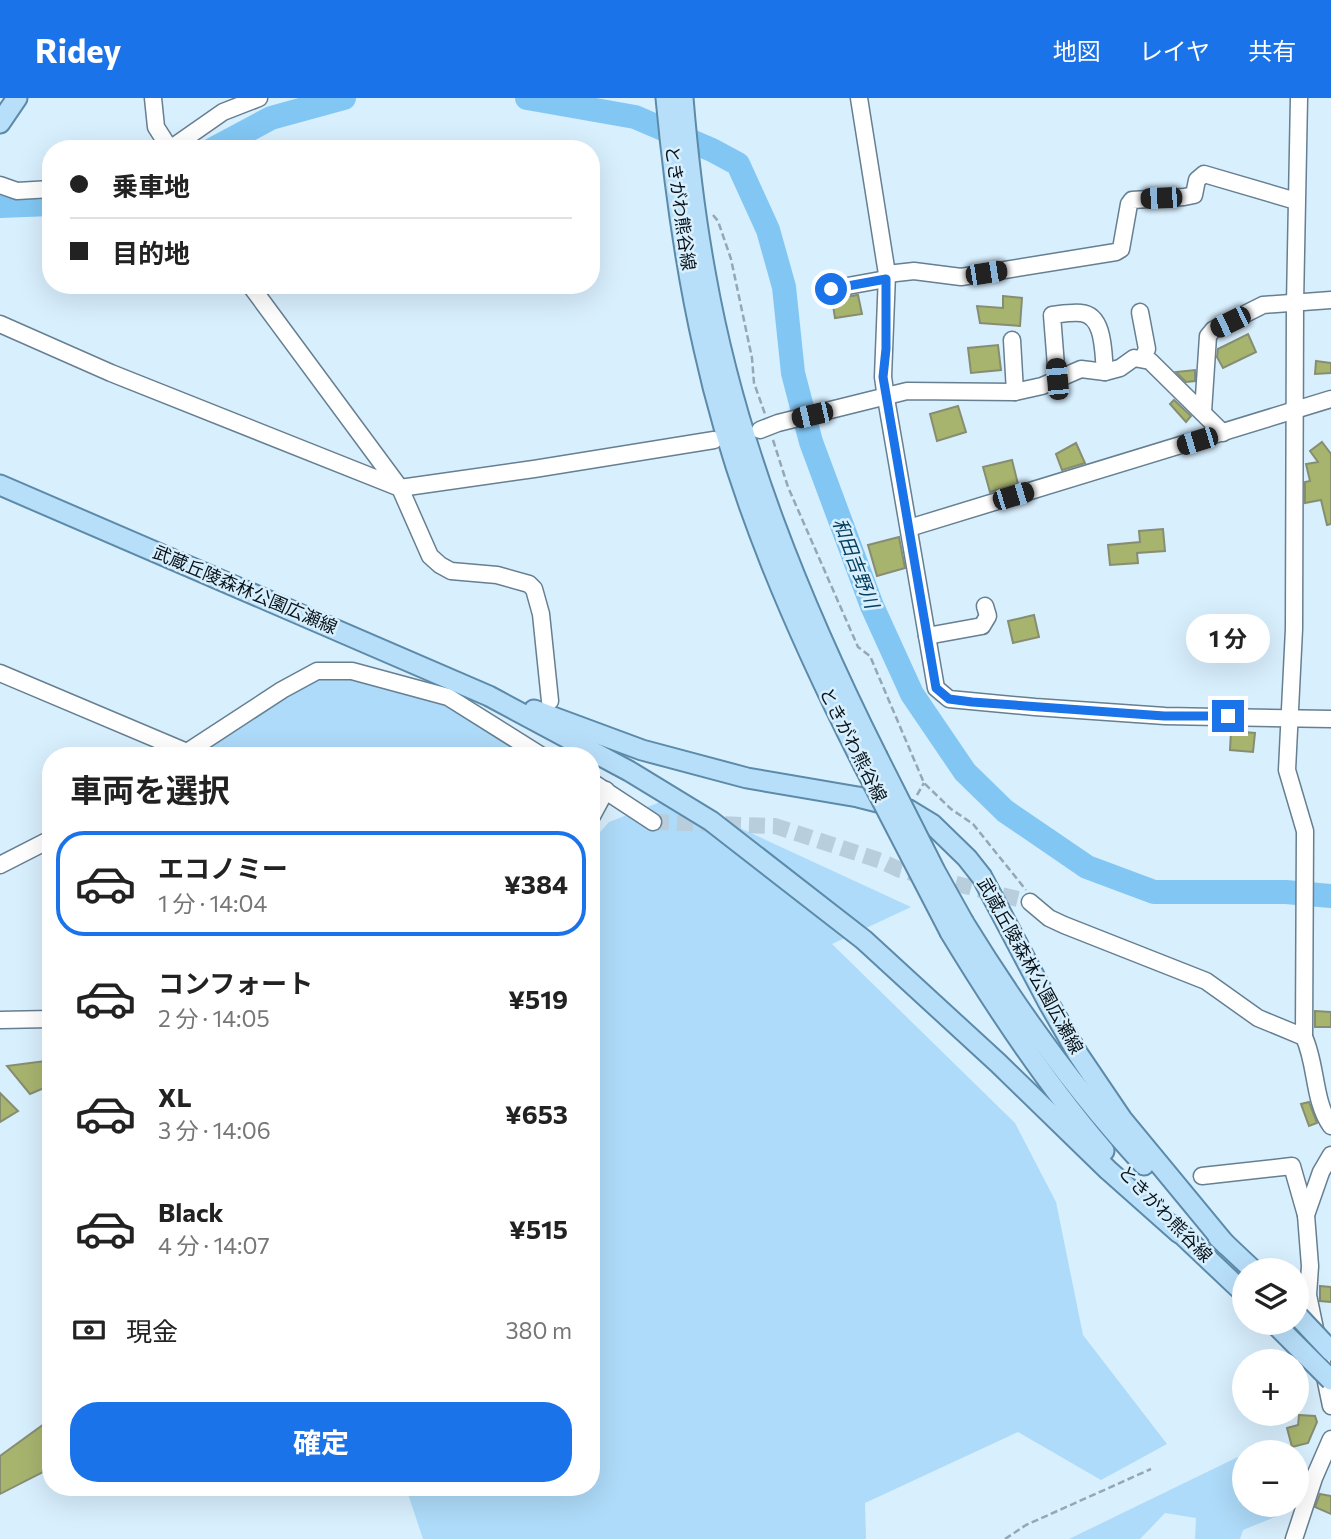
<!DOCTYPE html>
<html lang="ja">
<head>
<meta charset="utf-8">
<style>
  :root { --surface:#fff; --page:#f6f6f6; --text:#222; --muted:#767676; --line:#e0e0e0; --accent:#1a73e8 }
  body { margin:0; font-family:Commissioner,"Noto Sans JP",sans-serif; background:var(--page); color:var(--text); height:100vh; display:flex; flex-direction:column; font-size:26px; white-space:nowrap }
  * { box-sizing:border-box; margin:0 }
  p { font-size:23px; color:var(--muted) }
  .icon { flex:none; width:38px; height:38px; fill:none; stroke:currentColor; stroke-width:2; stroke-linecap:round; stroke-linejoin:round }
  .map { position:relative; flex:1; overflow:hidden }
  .drawer { position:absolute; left:42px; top:649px; width:558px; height:749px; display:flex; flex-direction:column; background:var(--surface); border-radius:28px; box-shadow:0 7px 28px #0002 }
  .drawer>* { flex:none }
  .top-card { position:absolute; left:42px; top:42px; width:558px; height:154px; border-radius:28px; box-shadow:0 7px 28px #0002; display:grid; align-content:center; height:154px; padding:0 28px; background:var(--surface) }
  .buttons { position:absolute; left:1232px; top:1160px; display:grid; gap:14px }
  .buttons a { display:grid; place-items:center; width:77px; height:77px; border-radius:50%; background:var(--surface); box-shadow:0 7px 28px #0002; font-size:35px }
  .end { position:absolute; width:32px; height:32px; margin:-16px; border:9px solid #1a73e8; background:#fff; box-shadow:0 0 0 4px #fff }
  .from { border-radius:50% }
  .bubble { position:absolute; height:49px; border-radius:24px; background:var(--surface); box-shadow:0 7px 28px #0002; font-size:23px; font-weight:700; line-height:49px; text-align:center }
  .car { position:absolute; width:21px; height:42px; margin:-21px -10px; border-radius:9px; box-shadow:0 0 5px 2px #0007; background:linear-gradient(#222 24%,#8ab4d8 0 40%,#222 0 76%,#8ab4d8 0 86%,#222 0) }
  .top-card b { display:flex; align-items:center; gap:24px; height:66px; font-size:26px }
  .top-card b+b { border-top:2px solid var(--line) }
  .top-card i { width:18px; height:18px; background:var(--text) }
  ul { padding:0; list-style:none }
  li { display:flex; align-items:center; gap:21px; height:105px; margin:0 14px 10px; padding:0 14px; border:4px solid transparent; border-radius:28px }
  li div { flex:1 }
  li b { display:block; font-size:26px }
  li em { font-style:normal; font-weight:700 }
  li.active { border-color:var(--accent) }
  li>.icon { width:63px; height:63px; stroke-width:1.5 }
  h2 { padding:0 28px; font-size:32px; line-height:84px }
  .pay { display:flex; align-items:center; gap:18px; height:77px; padding:0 28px; font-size:26px }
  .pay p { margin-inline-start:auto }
  .cta { display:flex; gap:14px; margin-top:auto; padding:14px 28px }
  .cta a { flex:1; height:80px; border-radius:28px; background:var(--accent); color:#fff; font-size:28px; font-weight:700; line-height:80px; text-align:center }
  header { display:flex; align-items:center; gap:42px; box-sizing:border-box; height:98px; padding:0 35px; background:var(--accent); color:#fff }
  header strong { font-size:33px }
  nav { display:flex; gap:38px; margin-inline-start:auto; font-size:24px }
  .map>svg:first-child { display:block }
  .green { fill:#aedbf9 }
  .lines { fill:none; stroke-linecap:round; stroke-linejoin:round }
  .river { stroke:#82c7f4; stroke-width:24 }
  .building { fill:#a7b46e; stroke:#878d71; stroke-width:2 }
  .minor-tunnel { stroke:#b9cedc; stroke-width:16; stroke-dasharray:16 8; stroke-linecap:butt }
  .minor-casing { stroke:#667f91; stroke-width:19 }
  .major-casing { stroke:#5c8aa9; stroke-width:23 }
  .path { stroke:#95a7b3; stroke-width:2.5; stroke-dasharray:7 3.5; stroke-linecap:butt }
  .minor { stroke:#fff; stroke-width:16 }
  .major { stroke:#b8dffa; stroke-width:19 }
  .major-bridge-casing { stroke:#5c8aa9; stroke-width:23; stroke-linecap:butt }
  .major-bridge { stroke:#b8dffa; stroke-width:19 }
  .route { stroke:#1a73e8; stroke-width:9 }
  .labels { text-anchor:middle; stroke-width:5; stroke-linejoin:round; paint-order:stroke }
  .street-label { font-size:18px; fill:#0a141a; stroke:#d8effe }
  .water-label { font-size:19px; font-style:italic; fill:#07405e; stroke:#d8effe }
</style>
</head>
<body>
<header>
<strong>Ridey</strong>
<nav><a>地図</a><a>レイヤ</a><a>共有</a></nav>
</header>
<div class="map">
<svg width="1331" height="1441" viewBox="0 0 1331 1441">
  <rect width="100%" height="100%" fill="#d8effe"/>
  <g class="green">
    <path d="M317,573L469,612L535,658H196Z"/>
    <path d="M673,699L911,809L832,846L1015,1025L1056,1104L1083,1237L1167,1346L1101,1382L1018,1334L865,1405L866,1441H423L406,1390H592V743L609,724Z"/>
    <path d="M1244,1356V1407H1288L1287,1414L1243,1432L1240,1441H1195L1196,1420L1165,1415L1140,1441H1069Z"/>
  </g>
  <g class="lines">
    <g class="river">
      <path d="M527,0L635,19L712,52L738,66L768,132L784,189L793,275L811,344L872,508L912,596L965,674L1005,713L1087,769L1154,794H1286L1331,798"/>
      <path d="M213,51L271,20L344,0"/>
      <path d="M0,108L51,106"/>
    </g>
  </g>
  <g class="building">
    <path d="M858,197L862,216L835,220L832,201Z"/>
    <path d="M1003,198L1022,200L1020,228L980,225L977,208L1003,210Z"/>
    <path d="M1248,236L1256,254L1223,270L1217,259L1218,251Z"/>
    <path d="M998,247L1001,272L971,275L968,250Z"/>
    <path d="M1316,263L1331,265V275L1315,276Z"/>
    <path d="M1195,272V283L1186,284L1176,274Z"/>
    <path d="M1174,302L1191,318L1186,324L1170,306Z"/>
    <path d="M958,308L966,334L937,343L930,316Z"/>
    <path d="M1322,344L1331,356V426L1327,427L1321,402L1305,405V384L1310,383L1306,366L1318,364L1310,353Z"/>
    <path d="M1076,345L1085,365L1062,372L1056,356Z"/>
    <path d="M1012,362L1018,386L990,394L983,369Z"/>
    <path d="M1163,431L1165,453L1137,455L1138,465L1110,467L1108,447L1140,444L1139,433Z"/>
    <path d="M899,439L905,470L877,478L868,447Z"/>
    <path d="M1034,517L1039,539L1013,545L1008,523Z"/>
    <path d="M1231,633L1255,635L1253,654L1230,652Z"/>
    <path d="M1315,913L1331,914V929H1315Z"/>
    <path d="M45,963L51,973V987L30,996L7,968Z"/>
    <path d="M0,995L18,1013L0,1024Z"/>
    <path d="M1309,1004L1317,1025L1309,1028L1301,1006Z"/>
    <path d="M1320,1188L1331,1189V1204L1320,1203Z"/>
    <path d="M1299,1317L1315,1318L1317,1324L1308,1345L1292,1349L1287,1330L1298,1327Z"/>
    <path d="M51,1321V1370L0,1396V1358Z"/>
    <path d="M1320,1396L1331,1398V1416L1315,1409Z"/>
  </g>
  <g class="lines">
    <path class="minor-tunnel" d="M653,724L775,728L881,763L900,772L1030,804"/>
    <g class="minor-casing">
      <g id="minor">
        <path d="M153,0L156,29L170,51"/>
        <path d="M859,0L887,176L883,279L886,300L936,590L949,601L1035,609L1165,618L1331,621"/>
        <path d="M1299,0L1295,206L1294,531L1287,672L1305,733L1304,939C1317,967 1313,1003 1331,1028"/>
        <path d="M170,51L223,14L259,0"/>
        <path d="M0,87L17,93L51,91"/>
        <path d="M887,176L914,173L961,179L1116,154L1121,151L1129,106L1132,102L1184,99L1194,97L1197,82L1204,76L1296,103"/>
        <path d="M250,187L400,390L430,458L440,467L451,473L497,477L529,486L534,491L541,516L550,603"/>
        <path d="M831,191L886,181"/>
        <path d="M1140,214L1147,251L1143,260"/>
        <path d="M0,226L111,275L400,390L534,371L714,342"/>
        <path d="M1012,242L1015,294"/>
        <path d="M1057,281L1052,217C1061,216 1072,214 1081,215C1105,217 1103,256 1105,274"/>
        <path d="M1203,314L1208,238L1213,232L1263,207L1331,202"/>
        <path d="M760,332L778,325L907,293L1015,294L1042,288L1081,271L1105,274L1120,270L1134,260L1150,263L1223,335"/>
        <path d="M909,430L1331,301"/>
        <path d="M927,538L982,528L988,518L985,508"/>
        <path d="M0,575L187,654"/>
        <path d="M181,658L282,592L317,573H352L448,599L542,658"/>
        <path d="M592,684L653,724"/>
        <path d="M592,718L606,692"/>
        <path d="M0,767L51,741"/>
        <path d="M1030,804L1049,820L1064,827L1206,883L1258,920L1304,939"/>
        <path d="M0,922L51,921"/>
        <path d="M1331,1057L1321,1074L1306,1117L1310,1168L1308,1197L1331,1308"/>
        <path d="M1202,1078L1292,1068L1306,1117"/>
        <path d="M1294,1441L1314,1380L1331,1341"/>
      </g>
    </g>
    <g class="major-casing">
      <g id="major">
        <path d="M666,0C674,85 685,168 704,251C736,397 796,534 863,666"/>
        <path d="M683,0C688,60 695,120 706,179C736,347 801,506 877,658"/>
        <path d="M0,25L17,0"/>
        <path d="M0,387L489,598L629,673L711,723L864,842L998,965L1108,1072L1179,1135"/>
        <path d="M534,612L642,652L747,680L858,699L909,712L932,726L967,760L982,779L1048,904L1078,956L1122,1021L1226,1147"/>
        <path d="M964,825C1017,911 1075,993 1144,1067"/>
        <path d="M950,834C996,910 1046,986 1104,1053"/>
        <path d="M1172,1127L1244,1195"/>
        <path d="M1218,1139L1253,1172"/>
      </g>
    </g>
    <g class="path">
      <path d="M713,117L718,123L731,161L752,260L754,285L765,316"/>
      <path d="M773,342L788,389L858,549L870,558L924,685L951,711L973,726L1026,792"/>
      <path d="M917,697L924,685"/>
      <path d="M1005,1441L1026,1427L1151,1371"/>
    </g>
    <use href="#minor" class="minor"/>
    <use href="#major" class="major"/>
    <g class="major-bridge-casing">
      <g id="major-bridge">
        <path d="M877,658L935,773L964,825"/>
        <path d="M863,666L950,834"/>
        <path d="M1297,1217L1331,1253"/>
        <path d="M1274,1225L1331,1282"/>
      </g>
    </g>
    <use href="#major-bridge" class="major-bridge"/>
  </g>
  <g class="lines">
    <path class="route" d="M831,191L886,181V251L883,279L936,590L949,601L972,604L1164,618H1228"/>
  </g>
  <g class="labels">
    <g class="street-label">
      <text transform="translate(680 110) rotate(82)" y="6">ときがわ熊谷線</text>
      <text transform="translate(245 492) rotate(23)" y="6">武蔵丘陵森林公園広瀬線</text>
      <text transform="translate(853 647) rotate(63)" y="6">ときがわ熊谷線</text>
      <text transform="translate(1030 868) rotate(61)" y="6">武蔵丘陵森林公園広瀬線</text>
      <text transform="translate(1165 1116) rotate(46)" y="6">ときがわ熊谷線</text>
    </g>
    <g class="water-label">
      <text transform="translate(856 465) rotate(69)" y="7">和田吉野川</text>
    </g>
  </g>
</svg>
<div class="buttons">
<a><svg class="icon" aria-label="layers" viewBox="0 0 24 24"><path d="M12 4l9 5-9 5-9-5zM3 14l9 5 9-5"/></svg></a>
<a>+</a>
<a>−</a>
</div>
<i class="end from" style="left:831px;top:191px"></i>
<i class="end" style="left:1228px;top:618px"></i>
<div class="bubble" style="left:1186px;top:516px;width:84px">1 分</div>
<i class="car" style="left:1161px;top:100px;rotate:268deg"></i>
<i class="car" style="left:986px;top:175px;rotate:81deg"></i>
<i class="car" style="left:1230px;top:224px;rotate:244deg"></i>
<i class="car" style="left:1057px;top:281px;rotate:355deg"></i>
<i class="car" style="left:812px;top:317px;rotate:257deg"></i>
<i class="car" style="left:1197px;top:343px;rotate:253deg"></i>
<i class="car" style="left:1013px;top:398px;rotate:73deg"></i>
<div class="top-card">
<b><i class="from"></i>乗車地</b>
<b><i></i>目的地</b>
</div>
<section class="drawer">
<h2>車両を選択</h2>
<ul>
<li class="active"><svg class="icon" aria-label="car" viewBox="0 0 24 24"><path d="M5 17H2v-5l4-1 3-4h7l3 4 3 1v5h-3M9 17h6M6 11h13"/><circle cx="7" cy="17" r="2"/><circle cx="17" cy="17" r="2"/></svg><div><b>エコノミー</b><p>1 分 · 14:04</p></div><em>¥384</em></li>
<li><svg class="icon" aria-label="car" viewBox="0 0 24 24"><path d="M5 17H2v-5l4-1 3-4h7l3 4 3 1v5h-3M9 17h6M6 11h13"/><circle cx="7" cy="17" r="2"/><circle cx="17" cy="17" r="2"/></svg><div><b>コンフォート</b><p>2 分 · 14:05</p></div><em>¥519</em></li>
<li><svg class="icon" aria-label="car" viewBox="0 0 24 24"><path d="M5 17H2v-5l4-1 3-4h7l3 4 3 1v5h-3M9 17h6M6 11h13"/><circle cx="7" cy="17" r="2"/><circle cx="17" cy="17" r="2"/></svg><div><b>XL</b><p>3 分 · 14:06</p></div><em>¥653</em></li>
<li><svg class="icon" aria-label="car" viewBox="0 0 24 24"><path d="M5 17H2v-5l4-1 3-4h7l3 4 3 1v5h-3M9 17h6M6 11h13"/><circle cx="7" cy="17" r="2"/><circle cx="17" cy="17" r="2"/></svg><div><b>Black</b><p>4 分 · 14:07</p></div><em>¥515</em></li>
</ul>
<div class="pay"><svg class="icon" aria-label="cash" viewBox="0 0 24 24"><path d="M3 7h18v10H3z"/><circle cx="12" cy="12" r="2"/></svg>現金<p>380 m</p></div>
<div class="cta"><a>確定</a></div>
</section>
</div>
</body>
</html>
